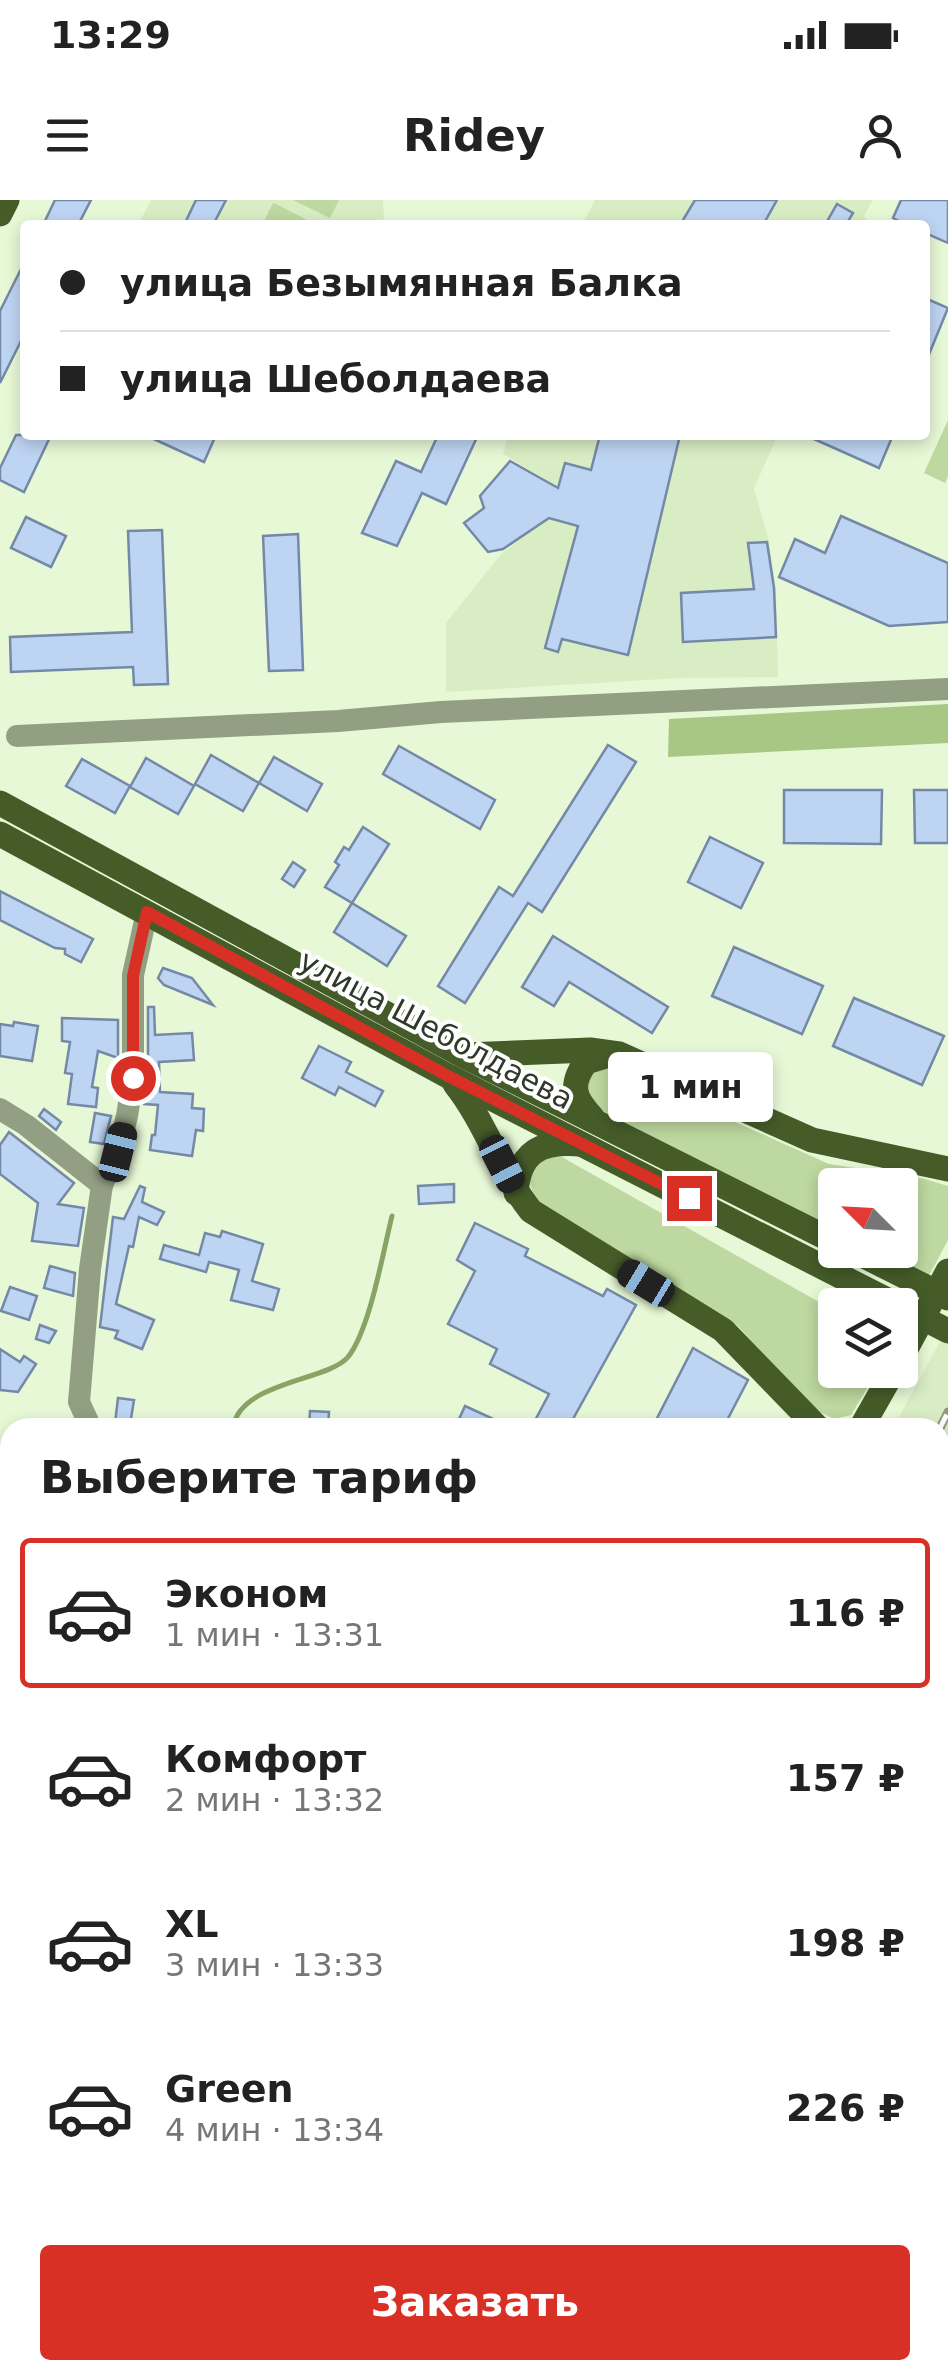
<!DOCTYPE html>
<html lang="ru">
<head>
<meta charset="utf-8">
<style>
  :root { --surface:#fff; --page:#f2f2f2; --text:#222; --muted:#767676; --line:#e0e0e0; --accent:#d93025 }
  body { margin:0; font-family:"DejaVu Sans",sans-serif; background:var(--page); color:var(--text); height:100vh; display:flex; flex-direction:column; font-size:38px; white-space:nowrap }
  * { box-sizing:border-box; margin:0 }
  p { font-size:32px; color:var(--muted) }
  .icon { flex:none; width:55px; height:55px; fill:none; stroke:currentColor; stroke-width:2; stroke-linecap:round; stroke-linejoin:round }
  .map { position:relative; flex:1; overflow:hidden }
  .drawer { position:absolute; left:0px; top:1218px; width:950px; height:962px; display:flex; flex-direction:column; background:var(--surface); border-radius:30px 30px 0 0; box-shadow:0 5px 15px #0003 }
  .drawer>* { flex:none }
  .guide { position:absolute; left:20px; top:20px; width:910px; height:220px; border-radius:10px; box-shadow:0 5px 15px #0003; display:grid; align-content:center; height:220px; padding:0 40px; background:var(--surface) }
  .needle { width:65px; rotate:294deg }
  .tools { position:absolute; left:818px; top:968px; display:grid; gap:20px }
  .tools a { display:grid; place-items:center; width:100px; height:100px; border-radius:10px; background:var(--surface); box-shadow:0 5px 15px #0003; font-size:50px }
  .end { position:absolute; width:45px; height:45px; margin:-22px; border:12px solid #d93025; background:#fff; box-shadow:0 0 0 5px #fff }
  .from { border-radius:50% }
  .bubble { position:absolute; height:70px; border-radius:10px; background:var(--surface); box-shadow:0 5px 15px #0003; font-size:32px; font-weight:700; line-height:70px; text-align:center }
  .car { position:absolute; width:30px; height:60px; margin:-30px -15px; border-radius:12px; box-shadow:0 0 8px 2px #0007; background:linear-gradient(#222 24%,#8ab4d8 0 40%,#222 0 76%,#8ab4d8 0 86%,#222 0) }
  .guide b { display:flex; align-items:center; gap:35px; height:95px; font-size:38px }
  .guide b+b { border-top:2px solid var(--line) }
  .guide i { width:25px; height:25px; background:var(--text) }
  ul { padding:0; list-style:none }
  li { display:flex; align-items:center; gap:30px; height:150px; margin:0 20px 15px; padding:0 20px; border:5px solid transparent; border-radius:10px }
  li div { flex:1 }
  li b { display:block; font-size:38px }
  li em { font-style:normal; font-weight:700 }
  li.current { border-color:var(--accent) }
  li>.icon { width:90px; height:90px; stroke-width:1.5 }
  h2 { padding:0 40px; font-size:45px; line-height:120px }
  .cta { display:flex; gap:20px; margin-top:auto; padding:20px 40px }
  .cta a { flex:1; height:115px; border-radius:10px; background:var(--accent); color:#fff; font-size:40px; font-weight:700; line-height:115px; text-align:center }
  .status { display:flex; justify-content:space-between; align-items:center; height:70px; padding:0 50px; background:var(--surface); direction:ltr }
  .status svg { height:28px; fill:currentColor }
  header { display:flex; justify-content:space-between; align-items:center; height:130px; padding:0 40px; background:var(--surface); font-size:45px; font-weight:700 }
  .map>svg:first-child { display:block }
  .built { fill:#d9edc4 }
  .green { fill:#bdd8a0 }
  .forest { fill:#a8c785 }
  .lines { fill:none; stroke-linecap:round; stroke-linejoin:round }
  .stream { stroke:#87a464; stroke-width:5 }
  .building { fill:#bdd4f2; stroke:#7489a5; stroke-width:2.5 }
  .minor { stroke:#929f83; stroke-width:22 }
  .major { stroke:#455c29; stroke-width:25 }
  .rail-casing { stroke:#8d9981; stroke-width:9 }
  .rail { stroke:#fefefe; stroke-width:5; stroke-dasharray:15; stroke-linecap:butt }
  .route { stroke:#d93025; stroke-width:12 }
  .labels { text-anchor:middle; stroke-width:8; stroke-linejoin:round; paint-order:stroke }
  .street-label { font-size:30px; fill:#31372a; stroke:#fefefe }
</style>
</head>
<body>
<div class="status"><b>13:29</b><svg viewBox="0 0 49 12"><path d="M0 12V9h3v3zM5 12V6h3v6zM10 12V3h3v9zM15 12V0h3v12zM26 1h20v11H26zM47 4h2v5h-2z"/></svg></div>
<header><svg class="icon" aria-label="menu" viewBox="0 0 24 24"><path d="M4 6h16M4 12h16M4 18h16"/></svg>Ridey<svg class="icon" aria-label="person" viewBox="0 0 24 24"><circle cx="12" cy="8" r="4"/><path d="M4 21q1-7 8-7t8 7"/></svg></header>
<div class="map">
<svg width="948" height="2178" viewBox="0 0 948 2178">
  <rect width="100%" height="100%" fill="#e7f8d6"/>
  <g class="built">
    <path d="M151,0H383L384,17L381,25H138Z"/>
    <path d="M595,0H873L864,16L870,25H582Z"/>
    <path d="M508,235H749L757,239L759,235H778L754,288L769,341L776,389L778,477L681,478L446,492V423L502,353L541,324L534,298L548,281L503,254Z"/>
    <path d="M948,1127V1268L940,1285V1228H893Z"/>
    <path d="M367,2170H489L485,2178H363Z"/>
  </g>
  <g class="green">
    <path d="M293,0H339L330,18Z"/>
    <path d="M273,3H274L317,25H262Z"/>
    <path d="M948,220V276L945,283L924,273Z"/>
    <path d="M605,864L829,964L925,979L948,986V1040L925,1083L862,1050H900V985H835V1036L590,905L586,872Z"/>
    <path d="M547,955L560,956L835,1111V1170H878L851,1215L834,1219L820,1212L803,1198L738,1126L541,1005C527,987 523,967 547,955Z"/>
    <path d="M98,2170H166L181,2178H94Z"/>
  </g>
  <path class="forest" d="M948,504V543L668,557L669,519Z"/>
  <g class="lines">
    <g class="stream">
      <path d="M233,1228C239,1182 328,1181 348,1157C370,1129 383,1052 392,1016"/>
      <path d="M0,1699L10,1685"/>
    </g>
  </g>
  <g class="building">
    <path d="M55,0H91L78,25H43Z"/>
    <path d="M196,0H226L213,25H184Z"/>
    <path d="M695,0H777L763,25H680Z"/>
    <path d="M901,0H948V43L925,33V25H907L893,18Z"/>
    <path d="M837,4L853,13L846,25H825Z"/>
    <path d="M25,61V133L0,183V111Z"/>
    <path d="M925,98L948,108L925,164Z"/>
    <path d="M16,235H51L24,292L0,280V268Z"/>
    <path d="M145,235H216L204,262Z"/>
    <path d="M438,235H478L446,304L422,293L397,346L362,333L396,261L421,272Z"/>
    <path d="M600,235H680L628,455L562,439L558,452L545,448L578,326L549,318L503,349L488,352L464,323L484,308L480,296L510,261L558,288L565,263L591,270Z"/>
    <path d="M805,235H893L879,268Z"/>
    <path d="M841,316L948,363V422L889,426L779,377L795,339L825,353Z"/>
    <path d="M26,317L66,336L51,367L11,348Z"/>
    <path d="M162,330L168,484L134,485L133,467L11,472L10,437L132,432L128,331Z"/>
    <path d="M298,334L303,470L269,471L263,336Z"/>
    <path d="M767,342L774,388L776,437L683,442L681,393L754,389L748,343Z"/>
    <path d="M608,545L636,562L542,712L528,703L465,803L438,786L499,687L513,696Z"/>
    <path d="M399,546L495,600L480,629L383,574Z"/>
    <path d="M211,555L259,583L274,557L322,584L307,611L259,583L243,611L195,584Z"/>
    <path d="M146,558L194,586L178,614L130,587Z"/>
    <path d="M82,559L130,586L115,613L66,586Z"/>
    <path d="M784,590H882L881,644L784,643Z"/>
    <path d="M914,590H948V643H915Z"/>
    <path d="M363,627L389,644L352,703L406,736L387,766L334,732L352,703L325,687L339,665L335,662L344,647L349,650Z"/>
    <path d="M710,637L763,663L741,708L688,682Z"/>
    <path d="M293,662L305,670L294,687L282,679Z"/>
    <path d="M0,691L93,739L81,762L65,754V749L55,748L0,720Z"/>
    <path d="M553,736L668,807L652,833L569,782L554,806L522,787Z"/>
    <path d="M734,747L823,786L802,834L712,796Z"/>
    <path d="M163,768L192,778L213,805L164,785L158,778Z"/>
    <path d="M854,798L944,836L922,885L833,846Z"/>
    <path d="M148,807H154L155,835L192,833L194,860L159,862L160,892L193,894L192,908L204,909L203,931L196,930L192,956L150,950L152,935H155L158,905L144,904L148,878Z"/>
    <path d="M62,818L118,820V858L98,851L92,887L98,888L96,907L68,904L72,874L65,873L70,842L62,841Z"/>
    <path d="M14,822L38,826L32,861L0,856V824L13,826Z"/>
    <path d="M319,846L351,862L346,872L383,891L375,906L339,887L335,895L302,878Z"/>
    <path d="M44,909L61,922L56,930L39,916Z"/>
    <path d="M95,913L111,916L104,944L90,942Z"/>
    <path d="M9,932L74,983L58,1004L84,1008L78,1046L32,1041L38,1003L0,974V945Z"/>
    <path d="M454,984V1002L419,1004L418,986Z"/>
    <path d="M140,986L145,988L142,1002L164,1012L157,1025L139,1017L133,1047L129,1046L116,1104L154,1120L142,1149L115,1138L118,1131L100,1127L113,1017L124,1019Z"/>
    <path d="M475,1023L528,1049L525,1056L603,1096L607,1089L636,1105L568,1228H531L549,1194L490,1164L497,1149L448,1124L475,1071L457,1060Z"/>
    <path d="M222,1031L263,1044L252,1081L279,1089L273,1110L231,1100L239,1070L209,1062L206,1072L160,1059L164,1045L199,1055L205,1033L220,1037Z"/>
    <path d="M50,1066L75,1073L73,1096L44,1088Z"/>
    <path d="M10,1087L37,1096L29,1120L1,1111Z"/>
    <path d="M40,1125L56,1131L49,1143L36,1139Z"/>
    <path d="M693,1148L748,1180L723,1228H652Z"/>
    <path d="M0,1149L20,1162L24,1156L36,1164L18,1192L0,1190Z"/>
    <path d="M118,1198L134,1200L130,1225L115,1223Z"/>
    <path d="M465,1206L513,1228H455Z"/>
    <path d="M310,1211L329,1212L328,1228L309,1227Z"/>
  </g>
  <g class="lines">
    <g class="minor">
      <path d="M17,536L338,521L441,512L948,489"/>
      <path d="M0,909L26,925L102,985"/>
      <path d="M91,1228L79,1202L90,1069L102,985L118,952L127,916L133,878V775L147,712"/>
      <path d="M940,1484H948"/>
      <path d="M0,1626L10,1613"/>
      <path d="M940,1762L948,1761"/>
      <path d="M940,2041L948,2039"/>
      <path d="M650,2170L654,2178"/>
      <path d="M899,2170L902,2178"/>
    </g>
    <g class="major">
      <path d="M0,14L7,0"/>
      <path d="M0,603L462,855L835,1042"/>
      <path d="M0,634L448,876L897,1105"/>
      <path d="M465,855L590,850L619,854L812,940L948,969"/>
      <path d="M455,884C486,923 500,972 531,1011L723,1130L818,1228"/>
      <path d="M592,917C574,898 569,885 586,862L609,855"/>
      <path d="M516,993C519,951 541,941 580,944"/>
      <path d="M852,1050L948,1098"/>
      <path d="M909,1111L948,1131"/>
      <path d="M900,1160L948,1071"/>
      <path d="M861,1228L894,1170"/>
      <path d="M940,1398L948,1382"/>
      <path d="M346,2178L351,2170"/>
      <path d="M527,2178L531,2170"/>
    </g>
    <g class="rail-casing">
      <g id="rail">
        <path d="M940,1228L948,1212"/>
        <path d="M435,2178L439,2170"/>
      </g>
    </g>
    <use href="#rail" class="rail"/>
  </g>
  <g class="lines">
    <path class="route" d="M133,878V776L147,712L448,876L689,998"/>
  </g>
  <g class="labels">
    <g class="street-label">
      <text transform="translate(436 830) rotate(28)" y="10">улица Шеболдаева</text>
    </g>
  </g>
</svg>
<div class="tools">
<a><svg class="needle" viewBox="-14 -14 28 28"><path d="M0-13l5 13h-10z" fill="#e53935"/><path d="M0 13l5-13h-10z" fill="#767676"/></svg></a>
<a><svg class="icon" aria-label="layers" viewBox="0 0 24 24"><path d="M12 4l9 5-9 5-9-5zM3 14l9 5 9-5"/></svg></a>
</div>
<i class="end from" style="left:133px;top:878px"></i>
<i class="end" style="left:689px;top:998px"></i>
<div class="bubble" style="left:608px;top:852px;width:165px">1 мин</div>
<i class="car" style="left:118px;top:952px;rotate:14deg"></i>
<i class="car" style="left:502px;top:964px;rotate:153deg"></i>
<i class="car" style="left:646px;top:1083px;rotate:301deg"></i>
<div class="guide">
<b><i class="from"></i>улица Безымянная Балка</b>
<b><i></i>улица Шеболдаева</b>
</div>
<section class="drawer">
<h2>Выберите тариф</h2>
<ul>
<li class="current"><svg class="icon" aria-label="car" viewBox="0 0 24 24"><path d="M5 17H2v-5l4-1 3-4h7l3 4 3 1v5h-3M9 17h6M6 11h13"/><circle cx="7" cy="17" r="2"/><circle cx="17" cy="17" r="2"/></svg><div><b>Эконом</b><p>1 мин · 13:31</p></div><em>116 ₽</em></li>
<li><svg class="icon" aria-label="car" viewBox="0 0 24 24"><path d="M5 17H2v-5l4-1 3-4h7l3 4 3 1v5h-3M9 17h6M6 11h13"/><circle cx="7" cy="17" r="2"/><circle cx="17" cy="17" r="2"/></svg><div><b>Комфорт</b><p>2 мин · 13:32</p></div><em>157 ₽</em></li>
<li><svg class="icon" aria-label="car" viewBox="0 0 24 24"><path d="M5 17H2v-5l4-1 3-4h7l3 4 3 1v5h-3M9 17h6M6 11h13"/><circle cx="7" cy="17" r="2"/><circle cx="17" cy="17" r="2"/></svg><div><b>XL</b><p>3 мин · 13:33</p></div><em>198 ₽</em></li>
<li><svg class="icon" aria-label="car" viewBox="0 0 24 24"><path d="M5 17H2v-5l4-1 3-4h7l3 4 3 1v5h-3M9 17h6M6 11h13"/><circle cx="7" cy="17" r="2"/><circle cx="17" cy="17" r="2"/></svg><div><b>Green</b><p>4 мин · 13:34</p></div><em>226 ₽</em></li>
</ul>
<div class="cta"><a>Заказать</a></div>
</section>
</div>
</body>
</html>
